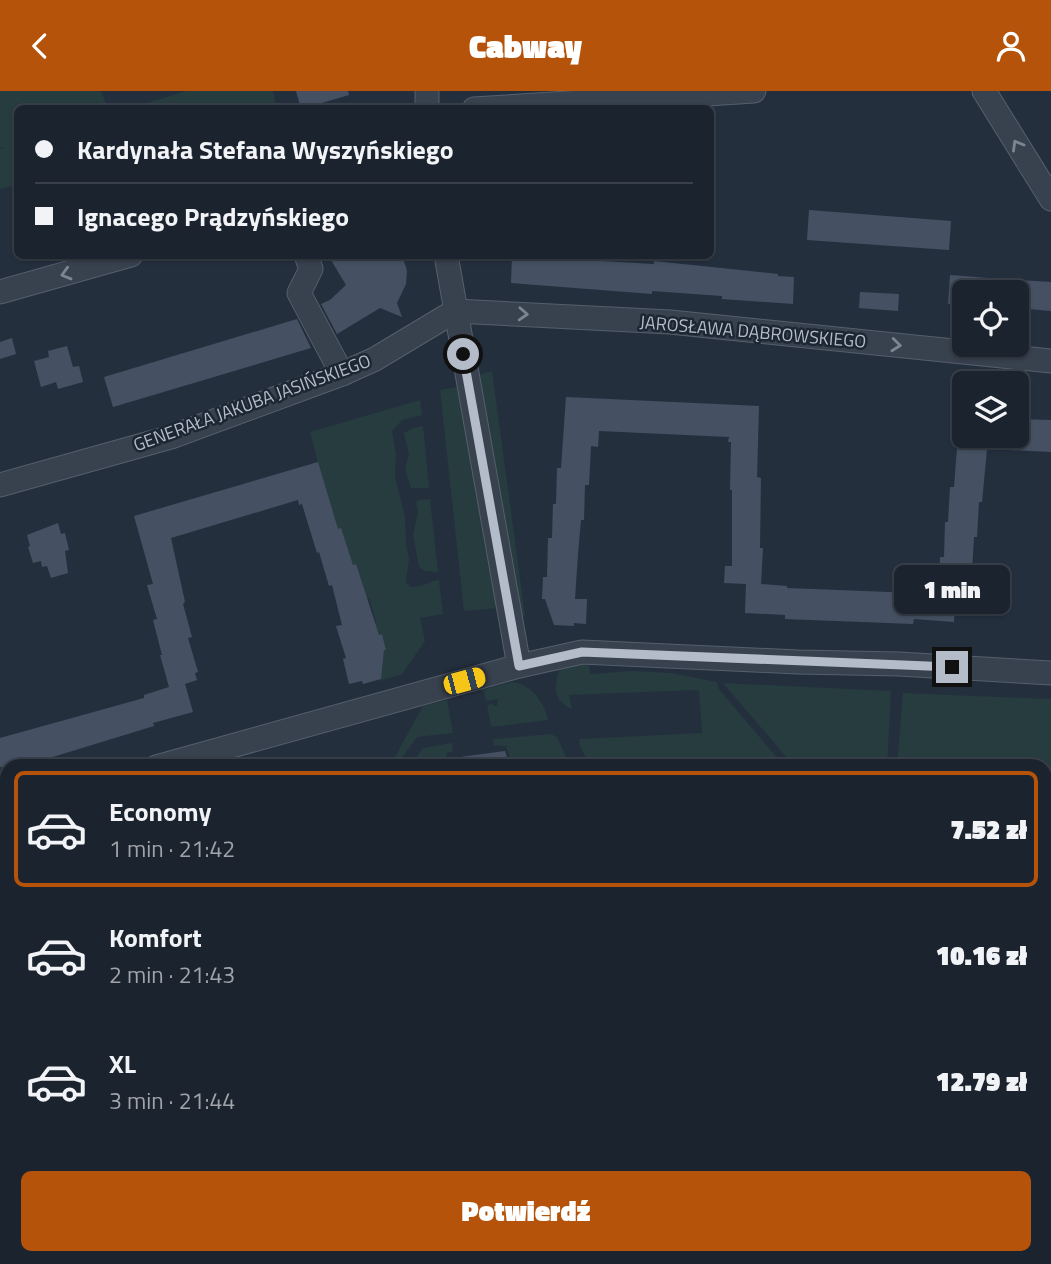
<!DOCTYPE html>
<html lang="pl">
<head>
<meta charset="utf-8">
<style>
  :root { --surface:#1b232e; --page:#242b36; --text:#f1f3f6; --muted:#a0a4aa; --line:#39404a; --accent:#b45309 }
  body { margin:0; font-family:"Titillium Web",sans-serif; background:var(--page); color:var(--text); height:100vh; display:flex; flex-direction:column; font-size:26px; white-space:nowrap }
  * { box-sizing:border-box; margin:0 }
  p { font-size:23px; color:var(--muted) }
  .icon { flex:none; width:38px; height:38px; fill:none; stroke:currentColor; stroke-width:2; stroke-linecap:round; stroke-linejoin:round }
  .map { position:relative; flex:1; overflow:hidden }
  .panel { position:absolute; left:0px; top:668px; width:1052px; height:506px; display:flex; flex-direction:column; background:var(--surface); border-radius:21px 21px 0 0; box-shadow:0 2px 5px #0004,0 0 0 2px var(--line) }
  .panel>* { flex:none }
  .hud { position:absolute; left:14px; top:14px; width:700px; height:154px; border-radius:10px; box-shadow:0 2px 5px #0004,0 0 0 2px var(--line); display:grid; align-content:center; height:154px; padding:0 21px; background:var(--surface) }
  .fabs { position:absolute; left:952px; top:189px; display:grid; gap:14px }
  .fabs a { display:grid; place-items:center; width:77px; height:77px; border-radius:10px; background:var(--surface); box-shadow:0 2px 5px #0004,0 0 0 2px var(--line); font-size:35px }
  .end { position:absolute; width:32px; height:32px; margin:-16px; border:9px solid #b4bcc9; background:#111; box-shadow:0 0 0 4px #111 }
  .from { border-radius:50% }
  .bubble { position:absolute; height:49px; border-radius:10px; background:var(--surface); box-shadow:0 2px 5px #0004,0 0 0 2px var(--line); font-size:23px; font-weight:800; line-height:49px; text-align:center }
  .car { position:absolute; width:21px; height:42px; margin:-21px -10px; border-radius:9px; box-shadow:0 0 5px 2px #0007; background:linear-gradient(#f5c518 24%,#345 0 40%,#f5c518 0 76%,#345 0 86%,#f5c518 0) }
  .hud b { display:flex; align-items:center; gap:24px; height:66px; font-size:26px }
  .hud b+b { border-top:2px solid var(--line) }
  .hud i { width:18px; height:18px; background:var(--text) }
  ul { padding:12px 0 0; list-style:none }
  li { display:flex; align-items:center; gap:21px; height:116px; margin:0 14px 10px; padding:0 7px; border:4px solid transparent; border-radius:10px }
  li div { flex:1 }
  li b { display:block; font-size:26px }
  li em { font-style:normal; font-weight:800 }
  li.active { border-color:var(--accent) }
  li>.icon { width:63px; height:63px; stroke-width:1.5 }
  .primary-button { display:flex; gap:14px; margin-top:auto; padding:14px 21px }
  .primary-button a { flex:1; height:80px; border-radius:10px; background:var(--accent); color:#fff; font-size:28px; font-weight:800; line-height:80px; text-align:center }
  header { display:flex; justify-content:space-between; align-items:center; height:91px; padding:0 21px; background:var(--accent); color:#fff; font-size:32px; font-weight:800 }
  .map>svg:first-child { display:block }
  .green { fill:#263c3f }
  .building { fill:#455162 }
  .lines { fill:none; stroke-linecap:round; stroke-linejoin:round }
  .minor-casing { stroke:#565f6c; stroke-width:25 }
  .minor { stroke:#38414e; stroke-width:23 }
  .oneway { stroke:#7c8592 }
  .route { stroke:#b4bcc9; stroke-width:9 }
  .labels { text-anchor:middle; stroke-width:5; stroke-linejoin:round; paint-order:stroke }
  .street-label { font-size:18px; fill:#b4bcc9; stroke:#1d2633 }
</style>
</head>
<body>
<header><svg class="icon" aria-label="back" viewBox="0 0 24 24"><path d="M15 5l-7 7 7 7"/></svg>Cabway<svg class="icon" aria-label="person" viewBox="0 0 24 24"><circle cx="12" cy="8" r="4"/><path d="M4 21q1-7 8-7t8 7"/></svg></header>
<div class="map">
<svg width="1051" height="1173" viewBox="0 0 1051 1173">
  <rect width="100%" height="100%" fill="#242f3e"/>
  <g class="green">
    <path d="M0,0H101L108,17L18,18L17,94L0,98V58L7,56L0,57Z"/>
    <path d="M186,0H273L276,17H131Z"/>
    <path d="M492,280L525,525L520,526L506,432L478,284Z"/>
    <path d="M458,296L498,517L464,520L440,299Z"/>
    <path d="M420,309L422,324L402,329L392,340L396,364L395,386L405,426L406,454L409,468L406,491L410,496C420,497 429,490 439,489L443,523L420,527L425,550L402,583L380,590L384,559L386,558L382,543L375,544L373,533L376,531L369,507L363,508V497L356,473L350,474V465L341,438L335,439L310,341Z"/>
    <path d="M423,335L429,397H411L405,378L409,363L404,342L413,337Z"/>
    <path d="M430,408V409L438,481L425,480L419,476L413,444L418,421L416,412L418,409Z"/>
    <path d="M589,570L590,583L633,580L671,582L717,591L719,598L784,675H590L579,653L580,648L702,642L699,600L696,599L569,604L572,618C551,609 554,593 561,575Z"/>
    <path d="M513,591C531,593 545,612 548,629L491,636L487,614L493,613V615H497L498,608L486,610L484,601L480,599Z"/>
    <path d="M723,592L891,600L887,675H794Z"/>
    <path d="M903,602L1051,608V926L1045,924V676L897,675Z"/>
    <path d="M447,609L453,642L417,646L396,675H390L423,615Z"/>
    <path d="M551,643L557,646L570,675H513L506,655L494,654L493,648Z"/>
    <path d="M452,652L453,660L447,662L446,675H410L423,657Z"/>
    <path d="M7,742V841L0,822V744Z"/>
    <path d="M7,845V1167H1045V980H1051V1173H0V848Z"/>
  </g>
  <g class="building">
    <path d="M296,0H348L349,4L301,18Z"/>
    <path d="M809,119L951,130L949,159L807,149Z"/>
    <path d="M328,164H402L407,180L406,193L397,212L402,226L380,217L337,243L321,213L330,209L346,194Z"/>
    <path d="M512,164L569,166L568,168L654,173V170L778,183V185L794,186L793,213L722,208V205L652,200V203L511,192Z"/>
    <path d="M950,184L988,187L987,201H964V214L948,213Z"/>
    <path d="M1018,189L1051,191V220L1017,217Z"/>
    <path d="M860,201L899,203L898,220L859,217Z"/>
    <path d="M297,228L311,257L113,316L104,286Z"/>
    <path d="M12,247L16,263L0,268V251Z"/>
    <path d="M67,255L73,276L79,275L83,291L58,298L56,291L41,296L34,270L49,266L48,260Z"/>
    <path d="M566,306L759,315L757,386L761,387L760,457H763L761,493L787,495V497L914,502V500L939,501L940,466H944L945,431H948L950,396H954L958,345H1017V328L1051,329V361L987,358L982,411H979L977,446H974L972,480H969L968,502L956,501L954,531L914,528L913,533L785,528V524L745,522L746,493L724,492L725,475H732V399H730L731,351H728L729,346L599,340L598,356L591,355L589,394H585L584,429H581L578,463L575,508H587L586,533L574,532V535L554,534L545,508H542L543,486H547L548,447H552L553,413H556L557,377H561Z"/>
    <path d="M318,371L338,438L341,437L353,474L356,473L379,544L382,543L386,559H384L381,588L363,593L362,590L349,593L343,568L346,567L336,535L342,534L332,494L329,495L319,461L317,462L302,413L299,414L298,409L171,447L185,511L183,513L192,546L188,547L198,581L195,582L197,589L185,593L193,621L153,632L154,635L20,676H0V647L144,607V604L169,596L160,564H162L153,529L157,528L147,494L153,493L134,425Z"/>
    <path d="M58,432L61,443L65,442L69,459L65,460L68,482L51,487L47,475L42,476L41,470L33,472L28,456L30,455L27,444Z"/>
    <path d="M505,660L510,676H454L453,667Z"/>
  </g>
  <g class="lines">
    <g class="minor-casing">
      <g id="minor">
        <path d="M984,0L1051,108"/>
        <path d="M427,18V0"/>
        <path d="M474,18L754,0"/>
        <path d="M306,164L311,178L299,202L342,283"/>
        <path d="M446,164L519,575"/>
        <path d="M0,201L131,164"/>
        <path d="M0,394L171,346L342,283L375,268L455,220L670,231L1051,270"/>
        <path d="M156,676L519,575L582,561L798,571L899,573L1051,582"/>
        <path d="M0,722L7,720"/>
      </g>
    </g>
    <use href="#minor" class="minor"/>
  </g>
  <defs><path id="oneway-chevron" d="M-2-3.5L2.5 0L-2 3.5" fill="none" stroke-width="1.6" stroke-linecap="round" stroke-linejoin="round" transform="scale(1.75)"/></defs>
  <g class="oneway">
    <use href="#oneway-chevron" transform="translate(1017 54) rotate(-120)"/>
    <use href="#oneway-chevron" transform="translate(66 183) rotate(164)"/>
    <use href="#oneway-chevron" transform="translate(523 223) rotate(3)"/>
    <use href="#oneway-chevron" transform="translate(896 254) rotate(6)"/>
  </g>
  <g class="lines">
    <path class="route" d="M463,263L519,575L582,561L952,576"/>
  </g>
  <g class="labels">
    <g class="street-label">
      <text transform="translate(753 241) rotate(5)" y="6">JAROSŁAWA DĄBROWSKIEGO</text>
      <text transform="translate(252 312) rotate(-20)" y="6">GENERAŁA JAKUBA JASIŃSKIEGO</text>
    </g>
  </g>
</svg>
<div class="fabs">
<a><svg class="icon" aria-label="locate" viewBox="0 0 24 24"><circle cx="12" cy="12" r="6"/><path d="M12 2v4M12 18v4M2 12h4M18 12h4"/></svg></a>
<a><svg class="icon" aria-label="layers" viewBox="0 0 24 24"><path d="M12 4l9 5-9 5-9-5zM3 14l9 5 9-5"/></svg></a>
</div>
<i class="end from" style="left:463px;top:263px"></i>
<i class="end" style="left:952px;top:576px"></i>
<div class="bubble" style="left:894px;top:474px;width:116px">1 min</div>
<i class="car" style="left:464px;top:590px;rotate:75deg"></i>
<div class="hud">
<b><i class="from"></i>Kardynała Stefana Wyszyńskiego</b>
<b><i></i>Ignacego Prądzyńskiego</b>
</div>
<section class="panel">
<ul>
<li class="active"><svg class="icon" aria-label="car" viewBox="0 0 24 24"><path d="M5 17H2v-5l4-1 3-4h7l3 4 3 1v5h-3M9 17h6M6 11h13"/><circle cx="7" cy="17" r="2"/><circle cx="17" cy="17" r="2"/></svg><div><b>Economy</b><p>1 min · 21:42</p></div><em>7.52 zł</em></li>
<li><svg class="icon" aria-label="car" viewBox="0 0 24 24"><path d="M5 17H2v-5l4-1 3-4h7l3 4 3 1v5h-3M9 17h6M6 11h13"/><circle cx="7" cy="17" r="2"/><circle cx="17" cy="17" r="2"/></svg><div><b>Komfort</b><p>2 min · 21:43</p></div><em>10.16 zł</em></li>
<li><svg class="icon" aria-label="car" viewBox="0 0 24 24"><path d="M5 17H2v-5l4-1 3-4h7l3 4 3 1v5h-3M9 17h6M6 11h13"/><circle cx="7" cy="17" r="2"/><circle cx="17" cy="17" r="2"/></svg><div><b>XL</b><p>3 min · 21:44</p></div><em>12.79 zł</em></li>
</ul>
<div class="primary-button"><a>Potwierdź</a></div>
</section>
</div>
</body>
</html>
